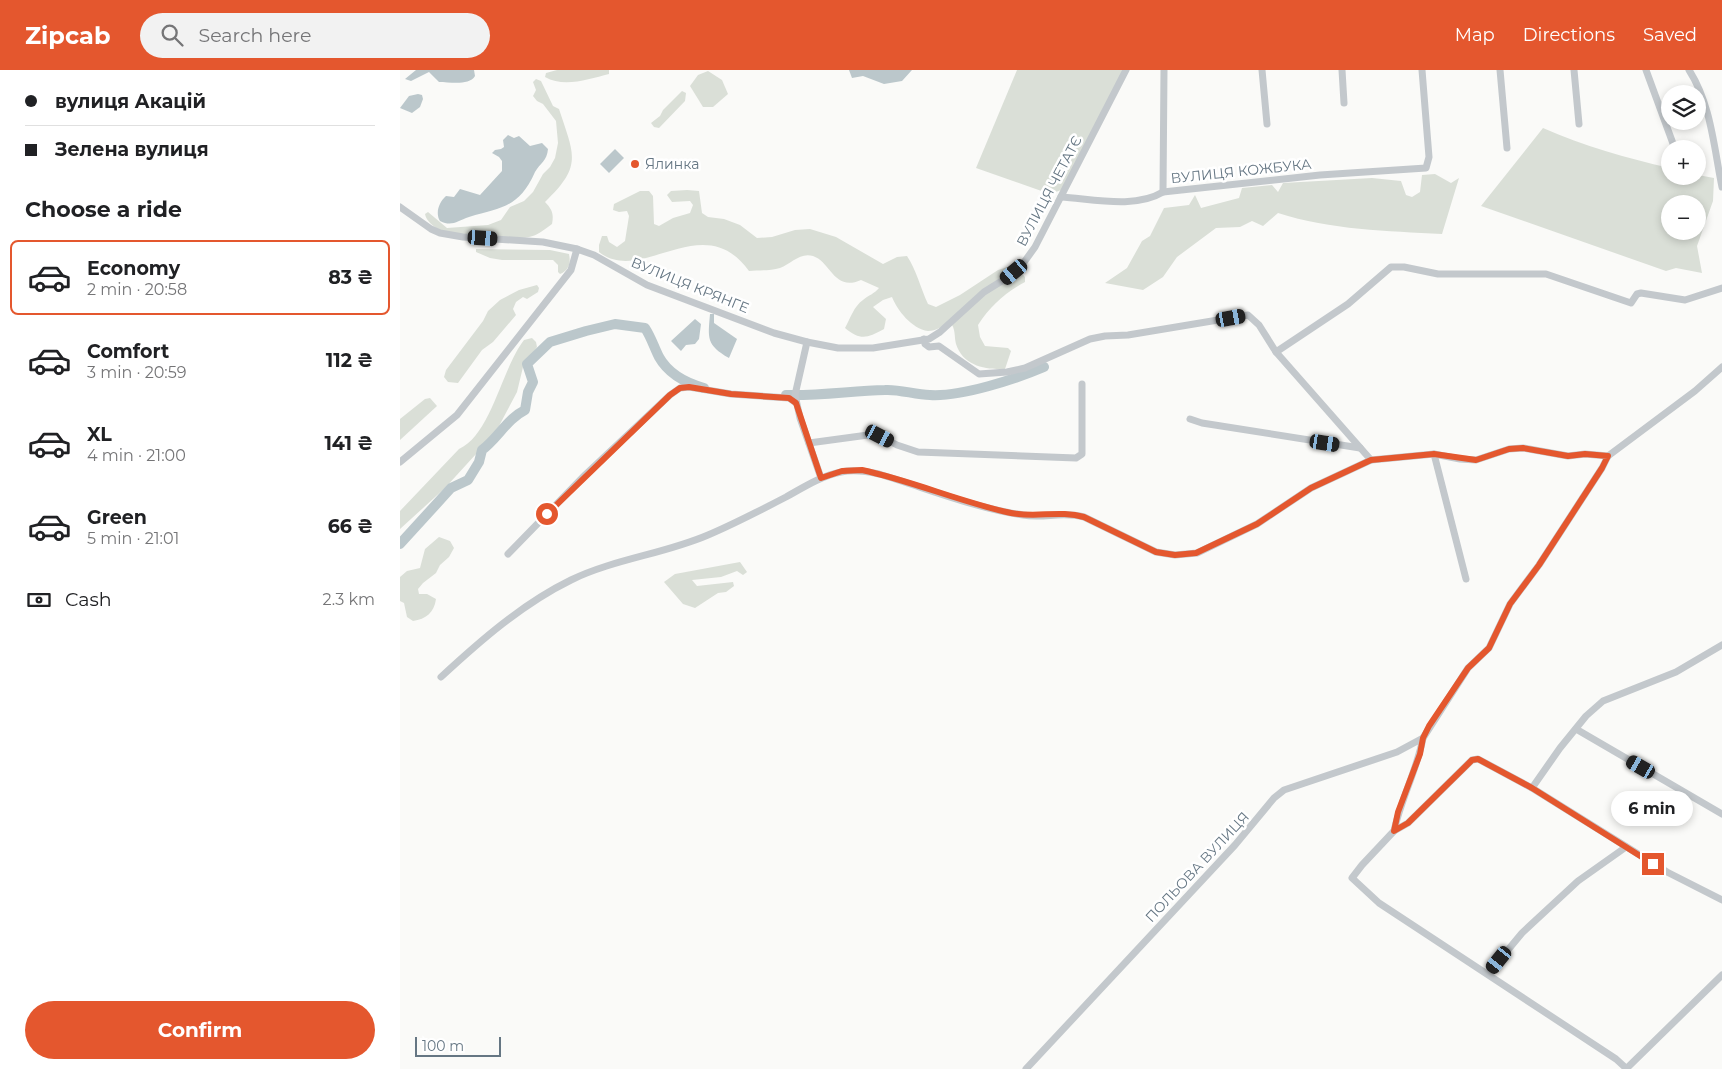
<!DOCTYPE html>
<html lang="en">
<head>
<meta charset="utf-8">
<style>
  :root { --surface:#fff; --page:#f2f2f2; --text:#202124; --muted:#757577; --line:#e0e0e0; --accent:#e4572e }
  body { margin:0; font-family:Montserrat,sans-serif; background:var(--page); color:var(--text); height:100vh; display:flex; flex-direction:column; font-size:19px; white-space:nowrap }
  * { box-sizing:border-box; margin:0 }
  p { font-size:16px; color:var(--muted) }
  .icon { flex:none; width:28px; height:28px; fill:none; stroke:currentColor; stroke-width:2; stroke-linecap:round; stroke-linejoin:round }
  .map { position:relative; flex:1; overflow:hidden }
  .side { display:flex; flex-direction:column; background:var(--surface); width:400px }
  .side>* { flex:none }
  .top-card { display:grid; align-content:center; height:110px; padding:0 25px; background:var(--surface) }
  .controls { position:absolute; left:1261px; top:15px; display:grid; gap:10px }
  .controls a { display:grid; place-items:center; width:45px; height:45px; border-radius:50%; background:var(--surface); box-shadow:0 2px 8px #0003; font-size:25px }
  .scale { position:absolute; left:15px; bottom:12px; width:86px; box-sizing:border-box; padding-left:5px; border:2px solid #657683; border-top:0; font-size:14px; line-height:18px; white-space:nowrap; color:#657683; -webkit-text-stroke:4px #fff; paint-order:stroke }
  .end { position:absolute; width:22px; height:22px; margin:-11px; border:6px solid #e4572e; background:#fff; box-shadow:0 0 0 2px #fff }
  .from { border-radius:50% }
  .bubble { position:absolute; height:35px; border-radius:18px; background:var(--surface); box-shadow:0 2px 8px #0003; font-size:16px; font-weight:700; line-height:35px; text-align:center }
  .car { position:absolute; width:15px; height:30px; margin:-15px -8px; border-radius:6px; box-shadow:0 0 4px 1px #0007; background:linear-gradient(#222 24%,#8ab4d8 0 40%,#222 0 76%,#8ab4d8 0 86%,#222 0) }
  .top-card b { display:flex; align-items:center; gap:18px; height:48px; font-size:19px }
  .top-card b+b { border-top:1px solid var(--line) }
  .top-card i { width:12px; height:12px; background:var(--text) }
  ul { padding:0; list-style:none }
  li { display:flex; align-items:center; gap:15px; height:75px; margin:0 10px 8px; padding:0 15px; border:2px solid transparent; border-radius:8px }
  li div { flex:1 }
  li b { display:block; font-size:19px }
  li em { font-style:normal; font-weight:700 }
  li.selected { border-color:var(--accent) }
  li>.icon { width:45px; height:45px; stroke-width:1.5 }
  h2 { padding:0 25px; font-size:22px; line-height:60px }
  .pay { display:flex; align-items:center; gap:12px; height:55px; padding:0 25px; font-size:19px }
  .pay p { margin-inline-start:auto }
  .action { display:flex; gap:10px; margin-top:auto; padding:10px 25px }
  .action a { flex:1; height:58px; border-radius:30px; background:var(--accent); color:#fff; font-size:20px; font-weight:700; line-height:58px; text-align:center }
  header { display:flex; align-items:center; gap:30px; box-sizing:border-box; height:70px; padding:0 25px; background:var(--accent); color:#fff }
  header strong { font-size:24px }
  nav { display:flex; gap:28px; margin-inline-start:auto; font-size:18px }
  .search { width:350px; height:45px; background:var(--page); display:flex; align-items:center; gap:12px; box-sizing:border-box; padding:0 18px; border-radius:28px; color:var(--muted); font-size:19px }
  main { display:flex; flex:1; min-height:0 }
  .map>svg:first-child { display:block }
  .green { fill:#dadfd7; fill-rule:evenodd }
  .water { fill:#bbc7cb }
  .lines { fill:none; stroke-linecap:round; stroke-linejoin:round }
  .river { stroke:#bbc7cb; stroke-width:10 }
  .minor { stroke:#c3c8cc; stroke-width:7 }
  .route { stroke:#e4572e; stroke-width:6 }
  .poi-dot { fill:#e4572e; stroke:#fff; stroke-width:2 }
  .labels { text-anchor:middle; stroke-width:5; stroke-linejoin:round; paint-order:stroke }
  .poi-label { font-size:14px; fill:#657683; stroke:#fff; text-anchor:start }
  .street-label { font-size:14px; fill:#657683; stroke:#fff }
</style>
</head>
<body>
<header>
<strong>Zipcab</strong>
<div class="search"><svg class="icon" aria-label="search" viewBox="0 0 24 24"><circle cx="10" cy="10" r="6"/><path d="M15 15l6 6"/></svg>Search here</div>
<nav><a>Map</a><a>Directions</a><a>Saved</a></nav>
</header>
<main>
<section class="side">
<div class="top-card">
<b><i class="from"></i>вулиця Акацій</b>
<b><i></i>Зелена вулиця</b>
</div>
<h2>Choose a ride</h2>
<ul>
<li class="selected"><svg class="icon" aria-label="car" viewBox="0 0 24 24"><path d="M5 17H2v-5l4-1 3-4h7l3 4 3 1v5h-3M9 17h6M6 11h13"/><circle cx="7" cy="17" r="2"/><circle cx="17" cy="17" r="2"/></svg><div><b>Economy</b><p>2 min · 20:58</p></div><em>83 ₴</em></li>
<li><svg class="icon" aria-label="car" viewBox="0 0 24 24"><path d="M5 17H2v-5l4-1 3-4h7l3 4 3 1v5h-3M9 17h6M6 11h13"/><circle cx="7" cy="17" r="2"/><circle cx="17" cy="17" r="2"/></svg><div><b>Comfort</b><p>3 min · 20:59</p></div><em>112 ₴</em></li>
<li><svg class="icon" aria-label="car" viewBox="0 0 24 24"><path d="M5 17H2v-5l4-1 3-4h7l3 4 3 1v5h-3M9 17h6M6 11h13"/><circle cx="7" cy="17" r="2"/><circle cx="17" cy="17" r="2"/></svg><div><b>XL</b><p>4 min · 21:00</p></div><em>141 ₴</em></li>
<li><svg class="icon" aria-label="car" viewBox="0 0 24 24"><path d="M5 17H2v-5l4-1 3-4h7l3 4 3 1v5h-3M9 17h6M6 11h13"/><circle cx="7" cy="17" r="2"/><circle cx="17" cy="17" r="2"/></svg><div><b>Green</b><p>5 min · 21:01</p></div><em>66 ₴</em></li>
</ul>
<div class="pay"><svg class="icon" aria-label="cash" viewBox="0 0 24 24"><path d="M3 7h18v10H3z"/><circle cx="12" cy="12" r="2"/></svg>Cash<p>2.3 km</p></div>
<div class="action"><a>Confirm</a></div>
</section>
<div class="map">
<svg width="1322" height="999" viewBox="0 0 1322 999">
  <rect width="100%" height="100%" fill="#fafaf8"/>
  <g class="green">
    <path d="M157,0H209V4C189,9 164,18 145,7L146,3Z"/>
    <path d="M617,0H726L664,119L650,124L576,98Z"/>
    <path d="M308,1L322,10L328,24L313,37H303L290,16L298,5Z"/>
    <path d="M136,9L141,11L153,36L159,39C174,85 183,96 145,132C152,139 154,144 152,154C145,159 137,166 129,167C112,170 57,166 40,160C34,157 26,151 25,144L28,142L47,158L88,155L101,150L110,137L124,131L133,122L143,104L150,97L155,88L158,73L156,51L143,34L137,31L133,26L136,20L133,12Z"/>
    <path d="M282,21L286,23L285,31L259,58L254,57L251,53L260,46L263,40Z"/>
    <path d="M1143,58C1184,76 1226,88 1270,98V106H1298V105L1314,108L1313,131L1297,176L1302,203L1276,198L1266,201L1081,136ZM1270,134H1298V161H1270Z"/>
    <path d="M1035,104L1051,113L1059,108L1042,164C987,161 931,160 878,143L863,156L852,151L840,157L816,158L777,187L763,207L743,220L705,213L727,198L742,171L750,166L764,138L789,135L795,125L801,138L839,128L842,118L872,115L878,122L883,113L972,108L1001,111L1006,125L1012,127L1020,122L1022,105Z"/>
    <path d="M287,120L299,121L302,143L308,147L324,149L340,155L357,168L372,167L395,160L410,159L436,167L483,194L497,187L507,186C516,199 521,219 528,234L536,237L560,225L598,200L614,195L625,207V212C606,222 590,236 578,255L580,267L585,276L608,278L611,281L605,299C586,300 563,296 556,274C554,266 556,259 550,252C543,256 536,261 528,261C512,259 497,240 492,227L483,230L473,237L486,249L484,259C467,268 461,271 445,258C450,249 454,236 463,230C469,225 474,224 479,218L461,210C434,222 431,192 413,186C400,182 391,194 380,198C371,201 359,200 349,201C303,137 242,216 199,182V175L202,166H207L209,172L217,177L225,171L229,146L227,141L219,142L213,140L214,134L240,121H249L253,126L254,154L259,156L273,148L290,143L293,135L290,131L272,132L267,125L271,121Z"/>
    <path d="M76,179L150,180L169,184C171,193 169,200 160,204L158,202V195L153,190H102L90,188L76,182Z"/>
    <path d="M137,215L139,218L138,222L127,229L123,227L116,232L113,239L116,245L93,272L82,280L58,313L48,312L44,307L46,300L83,251L88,241L100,230L119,220Z"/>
    <path d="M132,268L136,272L137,277L123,297L117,322L99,356L87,372L45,418L0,459V441L59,379C91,365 102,298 124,270Z"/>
    <path d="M30,328L37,336L0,370V349L25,329Z"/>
    <path d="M39,467L50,471L54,478L49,487L40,495L36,503L23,513L18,519L19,524H27L36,529C34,543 26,549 13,551L7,547L4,533L0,531V507L7,501L20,498L25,479Z"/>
    <path d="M340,492L347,502L343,505L337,501L321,507L292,510L297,516L333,512L334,516L326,522L318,523L295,538L283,534L264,512L275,504Z"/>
  </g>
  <g class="water">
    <path d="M16,0H74L75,6C69,16 50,12 39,12L29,2L11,11L5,9Z"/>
    <path d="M449,0H512L502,11L484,14L463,6L452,8Z"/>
    <path d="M18,24L22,25L23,29L20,37L12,43L0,38L9,26Z"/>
    <path d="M108,65L114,68L119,66L130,76L142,73L148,79C147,91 140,93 135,102C119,138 102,137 69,147C57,151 52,157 40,151C35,143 39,132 46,126L54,127L60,119L80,125L102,101V91L99,87L92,83L95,80L101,79L104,77L103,70Z"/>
    <path d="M215,79L224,88L209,103L200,94Z"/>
    <path d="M310,244H314V253L337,269L329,288C306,275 308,268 310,244Z"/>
    <path d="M295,249L301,254L299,269L295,274L286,275L281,281L271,271Z"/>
  </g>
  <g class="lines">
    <g class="river">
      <path d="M386,325C419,326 451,321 485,320C500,319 515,325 530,325C561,327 616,309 644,297"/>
      <path d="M0,474L51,418L68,410L79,392L82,380C98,368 107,349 125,340L128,322L133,312L127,294L150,272L186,261L215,254L245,258C251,267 254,277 259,287C268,303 286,313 304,318"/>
    </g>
    <g class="minor">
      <path d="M862,0L867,54"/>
      <path d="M942,0L944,33"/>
      <path d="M1100,0L1107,78"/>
      <path d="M1174,0L1179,54"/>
      <path d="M1246,0L1275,79"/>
      <path d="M1289,0C1311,34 1314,78 1322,117"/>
      <path d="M763,122L764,0"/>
      <path d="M661,127C693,129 735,139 763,122L920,105L1026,98L1029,87L1022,0"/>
      <path d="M0,137L31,159L40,163L63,167L143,172L177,179"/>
      <path d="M524,269L525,274L529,277L539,276L579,304L607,302L625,298L690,269L705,266L728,265L848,245L859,255L876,282L971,390"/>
      <path d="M407,272L395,325L400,348L421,408"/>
      <path d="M876,282L948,234L991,197H1004L1038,204H1146L1231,233L1237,224L1241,223L1285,230L1322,218"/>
      <path d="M790,349L802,353L960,378"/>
      <path d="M409,373L468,365L480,366L497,375L518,382L676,388L682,384V314"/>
      <path d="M1034,384L1066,509"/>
      <path d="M0,392L57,345L171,200L177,179L194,185L247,215L374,263L407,272L438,278H473L529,269L540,262L584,222L605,209L622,195L635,177L726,0"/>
      <path d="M108,484L185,405L270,325L280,318L289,317L331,324L389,328L396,333"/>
      <path d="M41,607C80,571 122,534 171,510C214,489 264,484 308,465C334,454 361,440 386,427C404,417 421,406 441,402C454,399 466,401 479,404C526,418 574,438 623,445C644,449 661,441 684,447L756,482L775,485L797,483L857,454L911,418L971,390L1034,384L1060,389L1076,390L1109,379L1123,378L1168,386L1185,384L1208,386"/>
      <path d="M1176,659L1322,744"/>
      <path d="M1132,718L1160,678L1186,646L1203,631L1276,602L1322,575"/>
      <path d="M994,761C1001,729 1017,700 1023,668"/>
      <path d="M1088,904L1122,863L1178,811L1226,777"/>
      <path d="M626,999L835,775L874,728L884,720L997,682L1023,668L1068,598L1089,578L1110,534L1139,495L1202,398L1208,386L1295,321L1322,297"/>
      <path d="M1226,999L1322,905"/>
      <path d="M1227,999L1216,989L979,833L952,808L962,795L994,761L1008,753L1072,690L1078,689L1132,718L1267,802L1322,830"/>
    </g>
  </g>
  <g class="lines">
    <path class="route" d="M147,444L270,325L280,318L289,317L331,324L389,328L396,333L421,408L442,401L462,400C513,411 560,432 611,443C636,448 660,440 684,447L756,482L775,485L796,483L857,454L911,418L971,390L1034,384L1076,390L1109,379L1123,378L1168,386L1185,384L1208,386L1202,398L1139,495L1110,534L1089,578L1068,598L1029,656L1023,668L1020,684L998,742L994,761L1008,753L1072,690L1078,689L1132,718L1253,794"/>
  </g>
  <circle class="poi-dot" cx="235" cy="94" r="5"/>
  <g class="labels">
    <g class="poi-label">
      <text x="245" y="99">Ялинка</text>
    </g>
    <g class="street-label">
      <text transform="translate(841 101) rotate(-6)" y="5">ВУЛИЦЯ КОЖБУКА</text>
      <text transform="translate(649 121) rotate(-62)" y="5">ВУЛИЦЯ ЧЕТАТЄ</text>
      <text transform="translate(290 215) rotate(22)" y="5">ВУЛИЦЯ КРЯНГЕ</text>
      <text transform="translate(797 797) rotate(-47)" y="5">ПОЛЬОВА ВУЛИЦЯ</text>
    </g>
  </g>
</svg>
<div class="controls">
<a><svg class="icon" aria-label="layers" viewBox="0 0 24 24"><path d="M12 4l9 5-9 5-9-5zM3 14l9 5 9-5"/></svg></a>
<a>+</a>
<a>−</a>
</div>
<div class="scale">100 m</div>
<i class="end from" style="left:147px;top:444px"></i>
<i class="end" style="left:1253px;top:794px"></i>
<div class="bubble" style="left:1211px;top:721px;width:82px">6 min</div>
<i class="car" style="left:83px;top:168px;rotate:94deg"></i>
<i class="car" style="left:614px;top:202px;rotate:230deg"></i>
<i class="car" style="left:831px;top:248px;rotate:80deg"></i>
<i class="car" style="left:480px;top:366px;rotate:117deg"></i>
<i class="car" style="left:925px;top:373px;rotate:99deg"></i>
<i class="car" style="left:1241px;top:697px;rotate:300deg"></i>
<i class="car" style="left:1099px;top:890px;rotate:219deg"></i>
</div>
</main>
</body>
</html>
